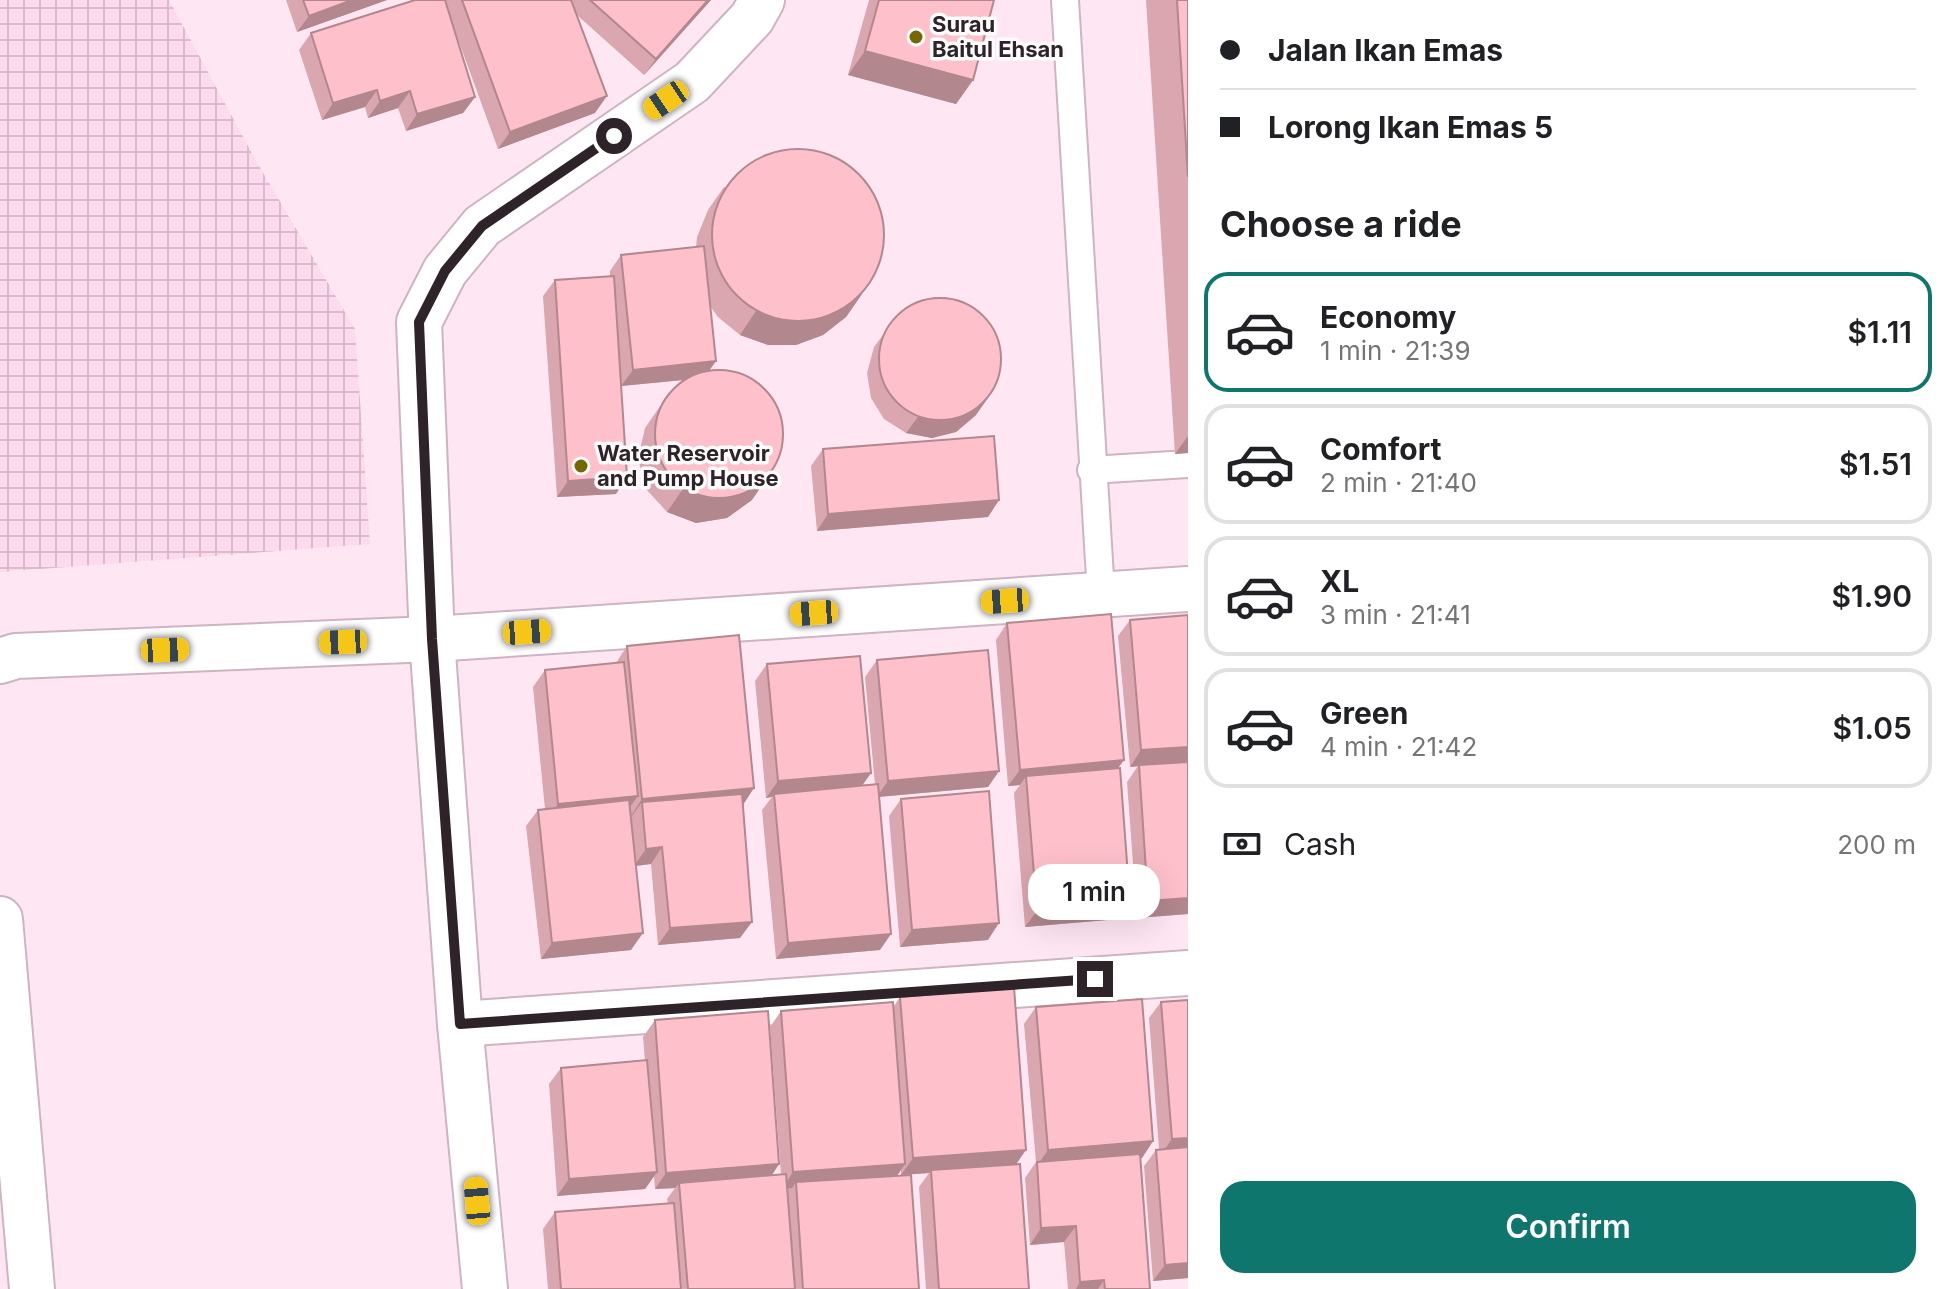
<!DOCTYPE html>
<html lang="en">
<head>
<meta charset="utf-8">
<style>
  :root { --surface:#fff; --page:#f2f2f2; --text:#202124; --muted:#757577; --line:#e0e0e0; --accent:#0f766e }
  body { margin:0; font-family:Inter,sans-serif; background:var(--page); color:var(--text); height:100vh; display:flex; flex-direction:column; font-size:30px; white-space:nowrap }
  * { box-sizing:border-box; margin:0 }
  p { font-size:26px; color:var(--muted) }
  .icon { flex:none; width:44px; height:44px; fill:none; stroke:currentColor; stroke-width:2; stroke-linecap:round; stroke-linejoin:round }
  .map { position:relative; flex:1; overflow:hidden }
  .side { display:flex; flex-direction:column; background:var(--surface); width:760px }
  .side>* { flex:none }
  .top-card { display:grid; align-content:center; height:176px; padding:0 32px; background:var(--surface) }
  .end { position:absolute; width:36px; height:36px; margin:-18px; border:10px solid #2d2329; background:#fff; box-shadow:0 0 0 4px #fff }
  .from { border-radius:50% }
  .bubble { position:absolute; height:56px; border-radius:24px; background:var(--surface); box-shadow:0 8px 32px #0002; font-size:26px; font-weight:600; line-height:56px; text-align:center }
  .car { position:absolute; width:24px; height:48px; margin:-24px -12px; border-radius:10px; box-shadow:0 0 6px 2px #0007; background:linear-gradient(#f5c518 24%,#345 0 40%,#f5c518 0 76%,#345 0 86%,#f5c518 0) }
  .top-card b { display:flex; align-items:center; gap:28px; height:76px; font-size:30px }
  .top-card b+b { border-top:2px solid var(--line) }
  .top-card i { width:20px; height:20px; background:var(--text) }
  ul { padding:0; list-style:none }
  li { display:flex; align-items:center; gap:24px; height:120px; margin:0 16px 12px; padding:0 16px; border:4px solid var(--line); border-radius:24px }
  li div { flex:1 }
  li b { display:block; font-size:30px }
  li em { font-style:normal; font-weight:600 }
  li.active { border-color:var(--accent) }
  li>.icon { width:72px; height:72px; stroke-width:1.5 }
  h2 { padding:0 32px; font-size:36px; line-height:96px }
  .pay { display:flex; align-items:center; gap:20px; height:88px; padding:0 32px; font-size:30px }
  .pay p { margin-inline-start:auto }
  .button { display:flex; gap:16px; margin-top:auto; padding:16px 32px }
  .button a { flex:1; height:92px; border-radius:24px; background:var(--accent); color:#fff; font-size:32px; font-weight:600; line-height:92px; text-align:center }
  main { display:flex; flex:1; min-height:0 }
  .map>svg:first-child { display:block }
  .industrial { fill:url(#industrial-grid) }
  .lines { fill:none; stroke-linecap:round; stroke-linejoin:round }
  .service-casing { stroke:#ceb4c2; stroke-width:30 }
  .minor-casing { stroke:#ceb4c2; stroke-width:48 }
  .tertiary-casing { stroke:#ceb4c2; stroke-width:48 }
  .secondary-casing { stroke:#ceb4c2; stroke-width:48 }
  .service { stroke:#fff; stroke-width:26 }
  .minor { stroke:#fff; stroke-width:44 }
  .tertiary { stroke:#fff; stroke-width:44 }
  .secondary { stroke:#fff; stroke-width:44 }
  .wall { fill:#daa6af }
  .shaded-wall { fill:#b2878e }
  .building { fill:#fec1cb; stroke:#b2878e; stroke-width:2 }
  .route { stroke:#2d2329; stroke-width:10 }
  .poi-dot { fill:#766800; stroke:#fcfcfc; stroke-width:3 }
  .labels { text-anchor:middle; stroke-width:7; stroke-linejoin:round; paint-order:stroke }
  .poi-label { font-size:22px; font-weight:bold; fill:#2d2329; stroke:#fcfcfc; text-anchor:start }
</style>
</head>
<body>
<main>
<div class="map">
<svg width="1188" height="1289" viewBox="0 0 1188 1289">
  <defs>
    <pattern id="industrial-grid" width="8" height="8" patternUnits="userSpaceOnUse" patternTransform="scale(2)"><rect width="8" height="8" fill="#fddaed"/><path d="M0 4h8M4 0v8" fill="none" stroke="#d9bbcb"/></pattern>
  </defs>
  <rect width="100%" height="100%" fill="#fee7f3"/>
  <path class="industrial" d="M0,0H169L255,159L355,329L370,544L0,572Z"/>
  <g class="lines">
    <g class="service-casing">
      <g id="service">
        <path d="M1065,0L1101,594"/>
        <path d="M1091,470L1188,464"/>
      </g>
    </g>
    <g class="minor-casing">
      <g id="minor">
        <path d="M432,639L1188,589"/>
        <path d="M460,1024L1188,973"/>
      </g>
    </g>
    <g class="tertiary-casing">
      <path id="tertiary" d="M485,1289L460,1024L432,639L419,322L445,271L482,226L692,82L752,18L762,0"/>
    </g>
    <g class="secondary-casing">
      <g id="secondary">
        <path d="M0,661L16,656L432,639"/>
        <path d="M0,919L32,1289"/>
      </g>
    </g>
    <use href="#service" class="service"/>
    <use href="#minor" class="minor"/>
    <use href="#tertiary" class="tertiary"/>
    <use href="#secondary" class="secondary"/>
  </g>
  <g class="wall">
    <path d="M286,0H387L297,32Z"/>
    <path d="M415,0H711L644,75L577,15L595,113L498,149L451,20L475,97L463,113L406,131L398,108L368,118L365,107L322,120L299,50L311,33Z"/>
    <path d="M869,0H994L973,80L956,104L848,75Z"/>
    <path d="M1146,0H1188V453L1175,454Z"/>
    <path d="M724,187L862,294L846,317L823,335L796,345H768L740,335L718,317L710,306L716,361L710,369L752,500L727,518L696,523L667,512L646,489L638,458L645,428L661,405L682,380L621,386L616,494L557,497L543,296L555,280L610,276V271L621,255L696,247L697,237L708,210Z"/>
    <path d="M886,331L976,415L956,432L932,438L906,433L884,419L871,398L867,373L874,347Z"/>
    <path d="M823,449L999,500L988,517L817,531L811,466Z"/>
    <path d="M1130,620L1188,914L1137,918L1127,782L1138,766L1130,767L1118,636Z"/>
    <path d="M1007,623L1124,760L1118,768L1130,903L1119,919L1025,927L1014,793L1020,785L1008,786L996,640Z"/>
    <path d="M627,646L743,805L740,938L658,945L651,864L636,866L631,950L541,959L526,826L538,810L545,809L533,687L545,670L616,663Z"/>
    <path d="M877,660L999,771L988,787L879,797L880,950L776,959L762,810L772,797L766,798L755,681L767,664L871,773L862,785L875,784L865,677Z"/>
    <path d="M901,799L988,940L900,947L889,816Z"/>
    <path d="M900,997L1016,1165L1029,1289H926L919,1187L929,1173L901,1175V1170L897,1176L919,1289H548L543,1229L555,1212L668,1203L667,1199L675,1188L655,1189L654,1176L645,1189L557,1196L549,1084L561,1068L645,1061L643,1037L655,1020L779,1164L772,1175L781,1174L770,1027L781,1011L894,1006Z"/>
    <path d="M1161,1002L1188,1278L1153,1281L1144,1166L1156,1150L1159,1149L1149,1018Z"/>
    <path d="M1036,1007L1153,1141L1142,1158H1140L1150,1289H1068L1064,1242L1030,1245L1025,1178L1036,1162L1024,1024Z"/>
  </g>
  <g class="shaded-wall">
    <path d="M352,0H387L297,32L309,16Z"/>
    <path d="M708,0H711L644,75L656,59Z"/>
    <path d="M865,51L973,80L956,104L848,75Z"/>
    <path d="M377,90L365,107L322,120L333,103Z"/>
    <path d="M410,91L398,108L368,118L380,101Z"/>
    <path d="M607,96L595,113L498,149L510,132Z"/>
    <path d="M475,97L463,113L406,131L417,114Z"/>
    <path d="M862,294L846,317L823,335L796,345H768L740,335L756,311Z"/>
    <path d="M716,361L704,378L621,386L633,370Z"/>
    <path d="M988,398L976,415L956,432L932,438L906,433L918,417Z"/>
    <path d="M1188,436V453L1175,454Z"/>
    <path d="M627,477L616,494L557,497L568,481Z"/>
    <path d="M768,477L752,500L727,518L696,523L667,512L683,489Z"/>
    <path d="M999,500L988,517L817,531L828,514Z"/>
    <path d="M1188,747V762L1130,767L1141,750Z"/>
    <path d="M1124,760L1112,776H1026L1020,785L1008,786L1020,770Z"/>
    <path d="M999,771L988,787L877,797L888,781Z"/>
    <path d="M871,773L859,790L774,794L772,797L766,798L778,781Z"/>
    <path d="M754,788L743,805L642,802L632,816H631L642,799Z"/>
    <path d="M638,796L626,812L546,820L558,804Z"/>
    <path d="M662,847L651,864L634,866L646,849Z"/>
    <path d="M1188,898V914L1137,918L1148,901Z"/>
    <path d="M1130,903L1119,919L1025,927L1037,911Z"/>
    <path d="M752,922L740,938L658,945L670,928Z"/>
    <path d="M999,923L988,940L900,947L912,930Z"/>
    <path d="M643,933L631,950L541,959L552,943Z"/>
    <path d="M891,934L880,950L776,959L788,943Z"/>
    <path d="M1188,1138V1153L1160,1156L1172,1139Z"/>
    <path d="M1153,1141L1142,1158L1037,1166L1048,1150Z"/>
    <path d="M1026,1150L1015,1166L931,1170L929,1173L901,1175L913,1158Z"/>
    <path d="M779,1164L768,1181L679,1183L675,1188L655,1189L666,1173Z"/>
    <path d="M905,1164L894,1180L796,1182L792,1188L782,1189L793,1172Z"/>
    <path d="M657,1172L645,1189L557,1196L569,1179Z"/>
    <path d="M1076,1226L1064,1242L1030,1245L1041,1228Z"/>
    <path d="M1188,1263V1278L1153,1281L1165,1265Z"/>
    <path d="M1104,1280L1098,1289H1076L1080,1282Z"/>
  </g>
  <g class="building">
    <path d="M303,0H352L309,16Z"/>
    <path d="M415,0H445L475,97L417,114L410,91L380,101L377,90L333,103L311,33Z"/>
    <path d="M462,0H571L607,96L510,132Z"/>
    <path d="M590,0H708L656,59Z"/>
    <path d="M879,0H994L973,80L865,51Z"/>
    <path d="M1177,0H1188V177Z"/>
    <circle cx="798" cy="235" r="86"/>
    <path d="M704,246L716,361L633,370L621,255Z"/>
    <path d="M614,276L627,477L568,481L555,280Z"/>
    <circle cx="940" cy="359" r="61"/>
    <circle cx="719" cy="434" r="64"/>
    <path d="M994,436L999,500L828,514L823,449Z"/>
    <path d="M1111,614L1124,760L1020,770L1007,623Z"/>
    <path d="M1188,615V747L1141,750L1130,620Z"/>
    <path d="M739,635L754,788L642,799L627,646Z"/>
    <path d="M988,650L999,771L888,781L877,660Z"/>
    <path d="M860,656L871,773L778,781L767,664Z"/>
    <path d="M624,662L638,796L558,804L545,670Z"/>
    <path d="M1188,762V898L1148,901L1139,765Z"/>
    <path d="M1120,768L1130,903L1037,911L1026,776Z"/>
    <path d="M878,784L891,934L788,943L774,794Z"/>
    <path d="M989,791L999,923L912,930L901,799Z"/>
    <path d="M742,794L752,922L670,928L662,847L646,849L642,802Z"/>
    <path d="M629,800L643,933L552,943L538,810Z"/>
    <path d="M1014,987L1026,1150L913,1158L900,997Z"/>
    <path d="M1142,999L1153,1141L1048,1150L1036,1007Z"/>
    <path d="M1188,1000V1138L1172,1139L1161,1002Z"/>
    <path d="M893,1002L905,1164L793,1172L781,1011Z"/>
    <path d="M768,1011L779,1164L666,1173L655,1020Z"/>
    <path d="M647,1060L657,1172L569,1179L561,1068Z"/>
    <path d="M1188,1147V1263L1165,1265L1156,1150Z"/>
    <path d="M1140,1154L1150,1289H1105L1104,1280L1080,1282L1076,1226L1041,1228L1037,1162Z"/>
    <path d="M1020,1164L1029,1289H939L931,1170Z"/>
    <path d="M786,1174L795,1289H688L679,1183Z"/>
    <path d="M911,1175L919,1289H803L796,1182Z"/>
    <path d="M674,1203L681,1289H561L555,1212Z"/>
  </g>
  <g class="lines">
    <path class="route" d="M614,136L482,226L445,271L419,322L432,639L460,1024L1095,979"/>
  </g>
  <g class="poi-dot">
    <circle cx="916" cy="37" r="8"/>
    <circle cx="581" cy="466" r="8"/>
  </g>
  <g class="labels">
    <g class="poi-label">
      <text x="932" y="32">Surau<tspan x="932" dy="25">Baitul Ehsan</tspan></text>
      <text x="597" y="461">Water Reservoir<tspan x="597" dy="25">and Pump House</tspan></text>
    </g>
  </g>
</svg>
<i class="end from" style="left:614px;top:136px"></i>
<i class="end" style="left:1095px;top:979px"></i>
<div class="bubble" style="left:1028px;top:864px;width:132px">1 min</div>
<i class="car" style="left:666px;top:100px;rotate:236deg"></i>
<i class="car" style="left:1005px;top:601px;rotate:266deg"></i>
<i class="car" style="left:814px;top:613px;rotate:266deg"></i>
<i class="car" style="left:527px;top:632px;rotate:86deg"></i>
<i class="car" style="left:343px;top:642px;rotate:268deg"></i>
<i class="car" style="left:165px;top:650px;rotate:88deg"></i>
<i class="car" style="left:477px;top:1201px;rotate:355deg"></i>
</div>
<section class="side">
<div class="top-card">
<b><i class="from"></i>Jalan Ikan Emas</b>
<b><i></i>Lorong Ikan Emas 5</b>
</div>
<h2>Choose a ride</h2>
<ul>
<li class="active"><svg class="icon" aria-label="car" viewBox="0 0 24 24"><path d="M5 17H2v-5l4-1 3-4h7l3 4 3 1v5h-3M9 17h6M6 11h13"/><circle cx="7" cy="17" r="2"/><circle cx="17" cy="17" r="2"/></svg><div><b>Economy</b><p>1 min · 21:39</p></div><em>$1.11</em></li>
<li><svg class="icon" aria-label="car" viewBox="0 0 24 24"><path d="M5 17H2v-5l4-1 3-4h7l3 4 3 1v5h-3M9 17h6M6 11h13"/><circle cx="7" cy="17" r="2"/><circle cx="17" cy="17" r="2"/></svg><div><b>Comfort</b><p>2 min · 21:40</p></div><em>$1.51</em></li>
<li><svg class="icon" aria-label="car" viewBox="0 0 24 24"><path d="M5 17H2v-5l4-1 3-4h7l3 4 3 1v5h-3M9 17h6M6 11h13"/><circle cx="7" cy="17" r="2"/><circle cx="17" cy="17" r="2"/></svg><div><b>XL</b><p>3 min · 21:41</p></div><em>$1.90</em></li>
<li><svg class="icon" aria-label="car" viewBox="0 0 24 24"><path d="M5 17H2v-5l4-1 3-4h7l3 4 3 1v5h-3M9 17h6M6 11h13"/><circle cx="7" cy="17" r="2"/><circle cx="17" cy="17" r="2"/></svg><div><b>Green</b><p>4 min · 21:42</p></div><em>$1.05</em></li>
</ul>
<div class="pay"><svg class="icon" aria-label="cash" viewBox="0 0 24 24"><path d="M3 7h18v10H3z"/><circle cx="12" cy="12" r="2"/></svg>Cash<p>200 m</p></div>
<div class="button"><a>Confirm</a></div>
</section>
</main>
</body>
</html>
